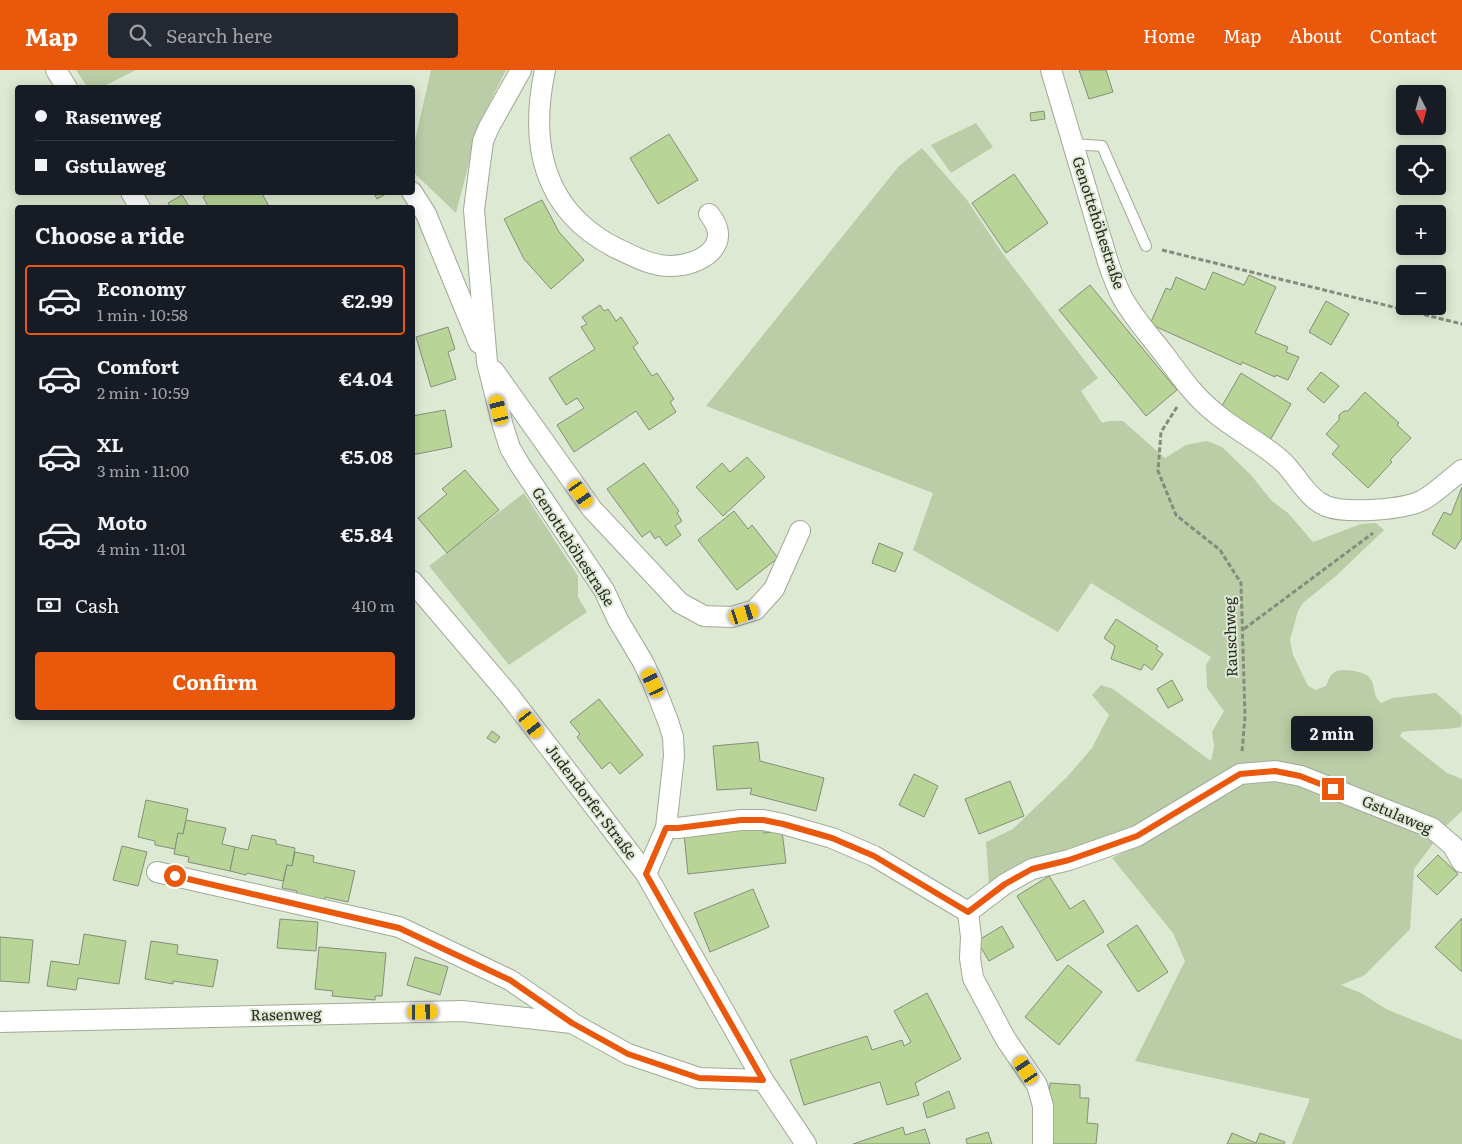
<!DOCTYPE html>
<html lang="en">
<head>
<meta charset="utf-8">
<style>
  :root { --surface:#171b24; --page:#242831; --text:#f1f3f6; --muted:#9ea1a6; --line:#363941; --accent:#ea580c }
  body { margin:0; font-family:Literata,serif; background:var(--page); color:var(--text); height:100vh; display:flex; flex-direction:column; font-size:19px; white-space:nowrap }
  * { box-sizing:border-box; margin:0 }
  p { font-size:16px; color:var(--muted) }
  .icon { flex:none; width:28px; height:28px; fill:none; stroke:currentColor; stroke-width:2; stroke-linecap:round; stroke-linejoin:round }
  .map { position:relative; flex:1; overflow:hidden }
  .side { position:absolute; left:15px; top:135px; width:400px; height:515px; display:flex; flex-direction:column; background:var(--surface); border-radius:5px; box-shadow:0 2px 12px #0003 }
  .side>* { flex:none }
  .guide { position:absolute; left:15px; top:15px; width:400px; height:110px; border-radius:5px; box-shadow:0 2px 12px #0003; display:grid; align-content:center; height:110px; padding:0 20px; background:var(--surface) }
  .needle { width:32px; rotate:174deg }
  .controls { position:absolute; left:1396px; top:15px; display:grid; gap:10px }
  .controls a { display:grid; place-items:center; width:50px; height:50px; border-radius:5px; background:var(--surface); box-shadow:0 2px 12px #0003; font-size:25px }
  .end { position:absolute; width:22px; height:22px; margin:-11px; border:6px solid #ea580c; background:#fff; box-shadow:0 0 0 2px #fff }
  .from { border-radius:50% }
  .bubble { position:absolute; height:35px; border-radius:5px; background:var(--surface); box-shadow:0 2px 12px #0003; font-size:16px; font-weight:700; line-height:35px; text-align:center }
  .car { position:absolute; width:15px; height:30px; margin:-15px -8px; border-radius:6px; box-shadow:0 0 4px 1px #0007; background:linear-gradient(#f5c518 24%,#345 0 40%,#f5c518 0 76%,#345 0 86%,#f5c518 0) }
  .guide b { display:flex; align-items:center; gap:18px; height:48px; font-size:19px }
  .guide b+b { border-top:1px solid var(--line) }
  .guide i { width:12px; height:12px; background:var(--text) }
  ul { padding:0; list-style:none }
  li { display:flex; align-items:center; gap:15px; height:70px; margin:0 10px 8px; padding:0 10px; border:2px solid transparent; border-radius:5px }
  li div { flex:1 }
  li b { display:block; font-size:19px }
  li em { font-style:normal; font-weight:700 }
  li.active { border-color:var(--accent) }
  li>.icon { width:45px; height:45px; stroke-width:1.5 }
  h2 { padding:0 20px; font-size:22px; line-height:60px }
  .pay { display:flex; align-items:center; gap:12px; height:55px; padding:0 20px; font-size:19px }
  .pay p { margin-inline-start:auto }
  .action { display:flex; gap:10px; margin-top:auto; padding:10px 20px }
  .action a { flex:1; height:58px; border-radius:5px; background:var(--accent); color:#fff; font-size:20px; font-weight:700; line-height:58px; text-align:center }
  header { display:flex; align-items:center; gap:30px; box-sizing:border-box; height:70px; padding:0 25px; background:var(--accent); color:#fff }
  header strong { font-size:24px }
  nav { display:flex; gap:28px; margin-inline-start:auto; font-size:18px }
  .search { width:350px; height:45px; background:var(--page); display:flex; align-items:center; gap:12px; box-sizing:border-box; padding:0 18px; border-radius:5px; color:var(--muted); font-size:19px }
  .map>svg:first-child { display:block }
  .green { fill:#bacda6 }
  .building { fill:#b8d597; stroke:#848e7a }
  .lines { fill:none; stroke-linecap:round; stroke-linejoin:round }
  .lane-casing { stroke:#a0aa96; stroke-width:12 }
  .street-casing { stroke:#a0aa96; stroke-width:22 }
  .path { stroke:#858c7d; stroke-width:3; stroke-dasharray:5 2.5; stroke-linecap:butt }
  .lane { stroke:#fff; stroke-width:10 }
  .street { stroke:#fff; stroke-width:20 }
  .route { stroke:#ea580c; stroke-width:6 }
  .labels { text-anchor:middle; stroke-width:4; stroke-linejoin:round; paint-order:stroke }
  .street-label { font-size:15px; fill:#282b23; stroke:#dee9d3 }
</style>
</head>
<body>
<header>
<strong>Map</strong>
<div class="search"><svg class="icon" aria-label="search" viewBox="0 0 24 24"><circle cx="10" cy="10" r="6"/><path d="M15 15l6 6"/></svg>Search here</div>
<nav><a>Home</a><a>Map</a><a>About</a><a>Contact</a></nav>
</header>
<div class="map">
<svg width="1462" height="1074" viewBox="0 0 1462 1074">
  <rect width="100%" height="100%" fill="#dee9d3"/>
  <g class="green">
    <path d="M76,0H136L102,17L88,18Z"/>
    <path d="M431,0H506L479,54L456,143L413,102V79Z"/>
    <path d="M976,53L993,77L951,103L931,75Z"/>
    <path d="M922,78L967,130L1003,184L1098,308L1081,321L1102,353L1109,351H1123L1165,388L1186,375L1207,371L1222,377L1250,404L1272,431L1288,443L1313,472L1361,454L1376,453L1384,460L1336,506L1303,533L1298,541L1290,570L1293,585L1308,616L1316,620L1326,616C1328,610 1331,603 1337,601C1344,598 1366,602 1370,608C1376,617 1372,625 1381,633L1392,628L1436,623L1461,645L1462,649L1461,657C1441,661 1421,659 1402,662L1400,666L1447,703L1462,709V741L1447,755L1414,799L1410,859L1365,905L1341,915L1361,923L1386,939L1462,970V1074H1292L1310,1029L1135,991L1185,891L1173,863L1112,788L1172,758L1162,745L989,814L986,772L1013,759L1067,707L1092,678L1109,645L1092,625L1101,615L1113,619L1211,691L1214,677L1212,662L1224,641L1207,618L1206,595L1211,587L1091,513L1058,562L913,480L933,423L706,336L899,96Z"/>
    <path d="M524,423L578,506V527L587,542L509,595L429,496Z"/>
  </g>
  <g class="building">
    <path d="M1079,0H1106L1113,22L1089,29Z"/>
    <path d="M1044,41L1045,49L1031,51L1030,43Z"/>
    <path d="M669,64L698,110L658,134L630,88Z"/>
    <path d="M1014,104L1048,153L1006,183L972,133Z"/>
    <path d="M210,122H261L270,138H209L203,127Z"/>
    <path d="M373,122H389L377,129Z"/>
    <path d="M182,125L190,138H171L168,133Z"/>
    <path d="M542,130L559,162L584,190L551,219L524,189L504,149Z"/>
    <path d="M1213,202L1244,215L1249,205L1276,217L1255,263L1288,277L1286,282L1299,287L1288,310L1276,305L1275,307L1242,292L1241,295L1150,254L1166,218L1171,220L1176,207L1205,220Z"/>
    <path d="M1090,215L1177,320L1146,346L1059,240Z"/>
    <path d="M1326,231L1349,244L1331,275L1309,262Z"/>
    <path d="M600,235L604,241L608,239L616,251L621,247L638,273L633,277L652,306L657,303L674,329L670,332L676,342L649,360L636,341L574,382L557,355L584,338L577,328L566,335L549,308L595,279L581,257L587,254L582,247Z"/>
    <path d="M448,257L455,279L448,282L456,309L431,317L416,267Z"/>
    <path d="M1321,302L1339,316L1324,333L1307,319Z"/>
    <path d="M1241,303L1291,334L1269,372L1219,341Z"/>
    <path d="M1365,322L1399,353L1397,355L1411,368L1390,390L1392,392L1368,418L1332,384L1339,376L1326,364L1339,350V345L1344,341H1348Z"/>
    <path d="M445,340L452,377L412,385V346Z"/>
    <path d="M747,387L765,407L723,446L696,417L722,393L730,402Z"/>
    <path d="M644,393L679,441L677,443L682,451L675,456L681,465L666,476L659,466L655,469L650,461L642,467L607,419Z"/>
    <path d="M465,400L499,440L447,483L418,448L447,424L442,419Z"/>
    <path d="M1462,417V468L1455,479L1432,464L1444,442L1451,445Z"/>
    <path d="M734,441L748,459L752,455L778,488L737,520L698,470Z"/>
    <path d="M879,473L903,483L895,502L872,493Z"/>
    <path d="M1116,549L1158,576L1156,579L1163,584L1152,600L1144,594L1141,600L1111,589L1115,576L1104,568Z"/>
    <path d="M1172,610L1183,630L1168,638L1157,619Z"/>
    <path d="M599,629L643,685L620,704L610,692L602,699L577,667L580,664L570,652Z"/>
    <path d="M492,661L500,667L495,673L487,668Z"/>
    <path d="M758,672L760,691L824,708L816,741L750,724L752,718L717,720L713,676Z"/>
    <path d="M914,704L938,716L924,747L899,735Z"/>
    <path d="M1010,711L1024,746L979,764L965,729Z"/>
    <path d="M146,730L188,739L183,764L178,763L175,779L155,775V771L138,767Z"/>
    <path d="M186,750L226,758L222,774L235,777L230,801L188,792L189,787L174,784L178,763L183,764Z"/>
    <path d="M763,755L764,763L782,761L786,793L688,804L684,764Z"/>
    <path d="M252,765L276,770V774L295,778L292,796L287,795L283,811L247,803L246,805L230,801L235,777L248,780Z"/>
    <path d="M122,776L147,782L138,816L113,810Z"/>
    <path d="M295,782L314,786L313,792L355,801L348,832L325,827L324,831L296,825L297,821L282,818L287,795L292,796Z"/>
    <path d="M1438,785L1458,804L1437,825L1417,806Z"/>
    <path d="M1049,806L1070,839L1084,830L1104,862L1057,891L1017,826Z"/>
    <path d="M753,819L769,857L710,882L694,843Z"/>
    <path d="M1462,848V902L1435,877Z"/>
    <path d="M280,849L318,852L316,881L277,878Z"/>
    <path d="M1137,855L1168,902L1138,922L1107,875Z"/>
    <path d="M1002,856L1014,877L989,891L977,871Z"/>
    <path d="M84,864L126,871L119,914L78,908L76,920L47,916L51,891L79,895Z"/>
    <path d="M0,867L33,870L29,913L0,911Z"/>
    <path d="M151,871L178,875L177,884L218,890L213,917L173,911V914L145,909Z"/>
    <path d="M319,877L386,883L382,926H375V930L332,926L333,921L315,919Z"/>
    <path d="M415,887L448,897L440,925L407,915Z"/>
    <path d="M1068,895L1102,922L1059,975L1025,947Z"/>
    <path d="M927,923L961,989L915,1013L919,1025L887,1035L880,1012L804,1035L790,990L867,966L872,980L902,970L904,976L911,972L894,941Z"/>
    <path d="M1050,1013L1080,1015V1028H1089L1087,1053L1098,1054L1096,1074H1046Z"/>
    <path d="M949,1021L955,1038L927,1048L923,1033Z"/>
    <path d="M903,1057L905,1065L925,1059L930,1074H853Z"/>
    <path d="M988,1062L992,1074H967L966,1069Z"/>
    <path d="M1232,1063L1256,1073L1260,1063L1285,1072L1284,1074H1227Z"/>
  </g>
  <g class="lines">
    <g class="lane-casing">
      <path id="lane" d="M1073,74L1102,76L1146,176"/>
    </g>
    <g class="street-casing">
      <g id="street">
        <path d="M56,0L67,18"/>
        <path d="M521,0L489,57L483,71L474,140L487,292L503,356L510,378L520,395L604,520L618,550L643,592L653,613L668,651L673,667L674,686L666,758L646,804"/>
        <path d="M545,0C529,75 543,141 616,178C633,186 651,196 670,196C700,196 735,175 709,144"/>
        <path d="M1051,0L1108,192C1112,204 1116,215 1122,227C1134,249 1152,268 1167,288C1181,307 1195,327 1214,342C1236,361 1263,373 1284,393C1298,407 1307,428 1326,436C1346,444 1404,440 1423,430C1437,422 1449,410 1462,400"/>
        <path d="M131,122L140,138"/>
        <path d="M412,122L426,144L479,273"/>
        <path d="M494,301L592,439L680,533L704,546L732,547L755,540L774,519L800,461"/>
        <path d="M412,511L509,625L646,804L763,1010L806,1074"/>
        <path d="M666,758H678L741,750H763L783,754L832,768L874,786L968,842"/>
        <path d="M157,802L399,857L510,910L570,951"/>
        <path d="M968,842L1005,814L1032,799L1069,790L1137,766L1240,704L1275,701L1301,706L1432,758L1453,776L1462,792"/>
        <path d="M968,842L971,867L970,888L973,908L1005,968L1037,1015L1043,1036V1074"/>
        <path d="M0,952L462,941L572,953L628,984L699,1008L763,1010"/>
      </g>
    </g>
    <g class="path">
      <path d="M1162,180L1462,254"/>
      <path d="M1177,337L1161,362L1158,401L1176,445L1220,480L1241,513L1245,646L1242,682"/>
      <path d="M1244,559L1373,463"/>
    </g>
    <use href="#lane" class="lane"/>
    <use href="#street" class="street"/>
  </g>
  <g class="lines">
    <path class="route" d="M175,806L399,858L510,910L572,953L628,984L699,1008L763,1010L646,804L666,758H678L741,750H763L783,754L832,768L874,786L968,842L1005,814L1032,799L1069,790L1137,766L1240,704L1275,701L1300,706L1333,719"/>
  </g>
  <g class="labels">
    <g class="street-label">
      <text transform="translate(1098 153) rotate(72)" y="5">Genottehöhestraße</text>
      <text transform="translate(573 477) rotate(57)" y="5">Genottehöhestraße</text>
      <text transform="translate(1231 567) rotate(-92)" y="5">Rauschweg</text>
      <text transform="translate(591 732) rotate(53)" y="5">Judendorfer Straße</text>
      <text transform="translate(1397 745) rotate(23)" y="5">Gstulaweg</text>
      <text transform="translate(286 945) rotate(-1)" y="5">Rasenweg</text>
    </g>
  </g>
</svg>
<div class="controls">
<a><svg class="needle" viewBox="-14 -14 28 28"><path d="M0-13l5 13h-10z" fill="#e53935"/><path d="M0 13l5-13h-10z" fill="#9ea1a6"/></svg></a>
<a><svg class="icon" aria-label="locate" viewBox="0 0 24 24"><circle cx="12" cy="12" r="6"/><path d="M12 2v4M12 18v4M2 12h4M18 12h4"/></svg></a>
<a>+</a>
<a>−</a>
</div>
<i class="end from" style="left:175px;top:806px"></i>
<i class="end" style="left:1333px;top:719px"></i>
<div class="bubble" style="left:1291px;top:646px;width:82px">2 min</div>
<i class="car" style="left:499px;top:340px;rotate:346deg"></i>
<i class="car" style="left:581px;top:424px;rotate:145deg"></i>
<i class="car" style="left:744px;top:544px;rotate:72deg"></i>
<i class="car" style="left:653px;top:613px;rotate:335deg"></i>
<i class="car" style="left:531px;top:654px;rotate:143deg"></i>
<i class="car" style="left:423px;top:942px;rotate:89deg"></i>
<i class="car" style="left:1026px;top:1000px;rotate:326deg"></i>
<div class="guide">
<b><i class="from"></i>Rasenweg</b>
<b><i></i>Gstulaweg</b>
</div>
<section class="side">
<h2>Choose a ride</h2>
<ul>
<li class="active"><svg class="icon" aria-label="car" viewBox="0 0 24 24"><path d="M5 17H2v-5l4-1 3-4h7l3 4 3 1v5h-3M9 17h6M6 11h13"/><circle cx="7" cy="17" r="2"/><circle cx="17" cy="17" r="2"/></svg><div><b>Economy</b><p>1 min · 10:58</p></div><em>€2.99</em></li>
<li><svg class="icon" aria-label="car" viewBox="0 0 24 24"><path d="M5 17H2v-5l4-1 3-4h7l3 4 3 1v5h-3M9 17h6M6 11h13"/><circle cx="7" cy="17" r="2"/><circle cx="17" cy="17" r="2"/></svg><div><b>Comfort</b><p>2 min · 10:59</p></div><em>€4.04</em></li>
<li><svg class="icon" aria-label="car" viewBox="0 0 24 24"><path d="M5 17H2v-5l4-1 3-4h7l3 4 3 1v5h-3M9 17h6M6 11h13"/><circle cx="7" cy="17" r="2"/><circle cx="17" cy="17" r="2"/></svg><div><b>XL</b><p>3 min · 11:00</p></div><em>€5.08</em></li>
<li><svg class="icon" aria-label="car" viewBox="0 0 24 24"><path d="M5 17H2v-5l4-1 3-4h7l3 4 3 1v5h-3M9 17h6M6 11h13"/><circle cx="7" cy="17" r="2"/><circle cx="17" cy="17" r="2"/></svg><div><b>Moto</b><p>4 min · 11:01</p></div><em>€5.84</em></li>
</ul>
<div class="pay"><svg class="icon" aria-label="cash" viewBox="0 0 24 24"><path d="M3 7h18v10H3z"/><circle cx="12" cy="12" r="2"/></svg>Cash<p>410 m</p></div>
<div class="action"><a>Confirm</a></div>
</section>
</div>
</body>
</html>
